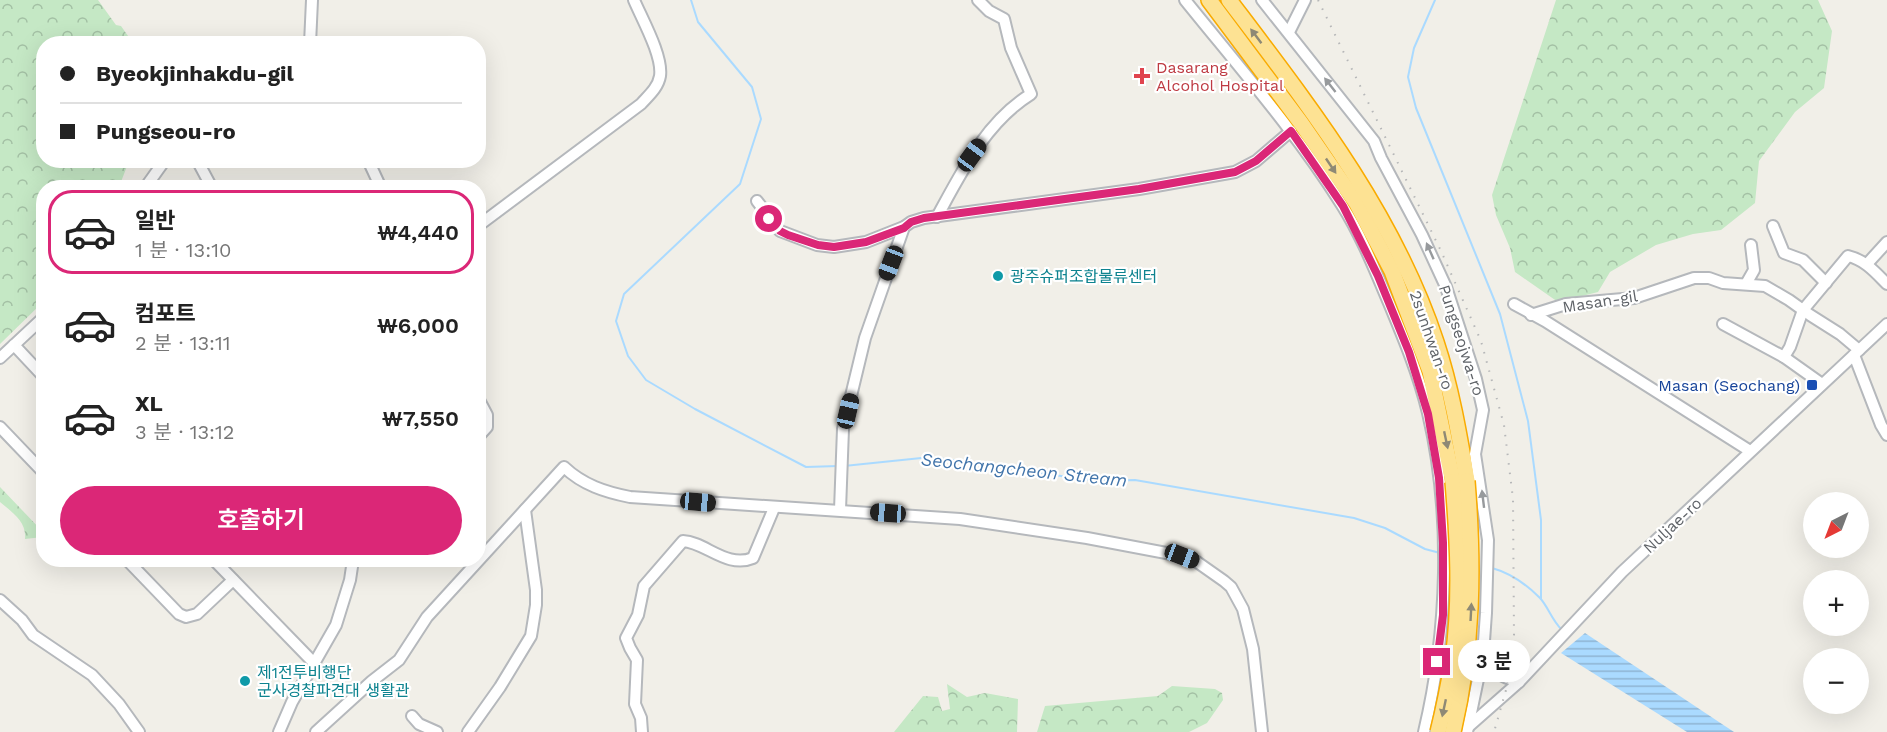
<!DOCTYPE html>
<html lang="ko">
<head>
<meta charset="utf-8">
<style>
  :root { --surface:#fff; --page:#f2f2f2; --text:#222; --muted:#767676; --line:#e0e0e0; --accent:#db2777 }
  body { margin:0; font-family:"Work Sans","Noto Sans KR",sans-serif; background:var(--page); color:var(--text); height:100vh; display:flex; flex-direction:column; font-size:22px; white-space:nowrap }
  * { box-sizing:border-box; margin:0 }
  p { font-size:20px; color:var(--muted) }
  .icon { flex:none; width:33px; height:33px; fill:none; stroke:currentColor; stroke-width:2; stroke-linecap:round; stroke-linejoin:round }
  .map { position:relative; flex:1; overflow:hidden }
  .details { position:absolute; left:36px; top:180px; width:450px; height:387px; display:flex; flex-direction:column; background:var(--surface); border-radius:24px; box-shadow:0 6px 24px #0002 }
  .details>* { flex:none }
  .hud { position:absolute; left:36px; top:36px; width:450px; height:132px; border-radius:24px; box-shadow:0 6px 24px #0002; display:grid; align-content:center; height:132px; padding:0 24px; background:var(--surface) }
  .needle { width:39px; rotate:222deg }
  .buttons { position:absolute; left:1803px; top:492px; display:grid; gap:12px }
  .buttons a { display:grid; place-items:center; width:66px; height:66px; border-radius:50%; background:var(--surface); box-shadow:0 6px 24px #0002; font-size:30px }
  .end { position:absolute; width:27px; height:27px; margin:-14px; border:8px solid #db2777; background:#fff; box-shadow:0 0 0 3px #fff }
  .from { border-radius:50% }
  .bubble { position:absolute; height:42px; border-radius:21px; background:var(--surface); box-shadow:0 6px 24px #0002; font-size:20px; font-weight:600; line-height:42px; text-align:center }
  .car { position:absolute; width:18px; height:36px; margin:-18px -9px; border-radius:8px; box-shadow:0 0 4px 2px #0007; background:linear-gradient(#222 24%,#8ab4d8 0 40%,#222 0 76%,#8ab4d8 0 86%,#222 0) }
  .hud b { display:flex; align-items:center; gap:21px; height:57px; font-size:22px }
  .hud b+b { border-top:2px solid var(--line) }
  .hud i { width:15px; height:15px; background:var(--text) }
  ul { padding:10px 0 0; list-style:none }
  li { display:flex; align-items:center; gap:18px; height:84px; margin:0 12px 9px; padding:0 12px; border:3px solid transparent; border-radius:24px }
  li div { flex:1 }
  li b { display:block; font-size:22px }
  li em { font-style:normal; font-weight:600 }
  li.selected { border-color:var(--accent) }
  li>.icon { width:54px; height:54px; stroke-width:1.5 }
  .cta { display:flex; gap:12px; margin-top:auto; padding:12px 24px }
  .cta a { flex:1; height:69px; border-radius:36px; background:var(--accent); color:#fff; font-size:24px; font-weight:600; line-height:69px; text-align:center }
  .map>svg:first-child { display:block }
  .forest { fill:url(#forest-crowns) }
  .water { fill:url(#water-rules) }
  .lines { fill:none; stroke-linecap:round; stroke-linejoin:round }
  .stream { stroke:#aadaff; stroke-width:2 }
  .minor-casing { stroke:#b5b8bc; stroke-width:14 }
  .highway-casing { stroke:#f9ab00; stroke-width:18 }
  .minor { stroke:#fff; stroke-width:10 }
  .highway { stroke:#fde293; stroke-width:15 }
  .rail { stroke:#b6b7b8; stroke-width:2; stroke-dasharray:1.5 8; stroke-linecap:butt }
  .highway-bridge-casing { stroke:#f9ab00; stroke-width:18; stroke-linecap:butt }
  .highway-bridge { stroke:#fde293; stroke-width:15 }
  .oneway { fill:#8e8975 }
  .oneway2 { fill:#979a9d }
  .route { stroke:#db2777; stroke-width:8 }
  .health-dot { fill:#e0444e; stroke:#fff; stroke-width:2 }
  .culture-dot { fill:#0f9aa8; stroke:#fff; stroke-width:2 }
  .transit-dot { fill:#1a4fb4; stroke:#fff; stroke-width:2 }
  .labels { text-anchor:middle; stroke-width:4.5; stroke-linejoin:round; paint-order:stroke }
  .health-label { font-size:16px; fill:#be3a42; stroke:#fff; text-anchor:start }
  .culture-label { font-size:16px; fill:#0d838f; stroke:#fff; text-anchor:start }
  .street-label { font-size:16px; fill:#5f6368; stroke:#fff }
  .transit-label { font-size:16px; fill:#164399; stroke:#fff; text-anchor:end }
  .water-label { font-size:18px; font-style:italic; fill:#4174aa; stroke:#fff }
</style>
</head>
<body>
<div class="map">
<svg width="1887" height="732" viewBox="0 0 1887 732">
  <defs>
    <pattern id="forest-crowns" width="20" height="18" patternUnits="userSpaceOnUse" patternTransform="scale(1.5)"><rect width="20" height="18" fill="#c5e8c5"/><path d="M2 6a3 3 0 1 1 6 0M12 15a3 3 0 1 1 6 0" fill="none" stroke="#a3c0a4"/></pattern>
    <pattern id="water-rules" width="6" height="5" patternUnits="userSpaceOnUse" patternTransform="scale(1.5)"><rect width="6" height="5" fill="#aadaff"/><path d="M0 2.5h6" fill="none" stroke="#8eb4d2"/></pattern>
  </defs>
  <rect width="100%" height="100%" fill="#f1efe8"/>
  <g class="forest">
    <path d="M0,0H98L116,25L121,26L133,43L44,44V160L129,161L119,187L44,188L43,302L0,344Z"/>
    <path d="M1556,0H1818L1832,31L1824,88L1795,112L1759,161L1755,203L1721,230L1693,234L1656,245L1610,272L1598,292L1558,302L1515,272L1510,248L1496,215L1492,195Z"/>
    <path d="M0,487L43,532V537L25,539C27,522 12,512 0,502Z"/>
    <path d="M947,684L967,697L985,693L1018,699L1017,732H894L923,696L938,697L942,711L950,709Z"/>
    <path d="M1172,686L1215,689L1222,693L1223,700L1207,723L1189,732H1037L1045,706L1158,696Z"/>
  </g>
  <path class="water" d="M1585,633L1734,732H1687L1561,653Z"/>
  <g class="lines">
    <g class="stream">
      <path d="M691,0L698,22L752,87L761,119L740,184L624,294L616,321L628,356L646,380L695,409L806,467L838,466"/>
      <path d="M1435,0L1414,48L1408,77L1416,108L1500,314L1528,421L1541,520V599"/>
      <path d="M844,466L931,457L1075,478L1099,481L1135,480L1354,518L1385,528L1425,549L1440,553"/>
      <path d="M1492,568C1510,573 1527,585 1540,598C1549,608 1551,619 1562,630"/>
    </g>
    <g class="minor-casing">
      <g id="minor">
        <path d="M1185,0C1239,67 1296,132 1342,205C1361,235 1375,270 1389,303C1404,339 1419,375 1428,413C1452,515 1448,631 1424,732"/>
        <path d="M1262,0L1374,141L1381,158L1422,235L1446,287L1476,379L1483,410L1475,454L1488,540L1486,613L1483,655L1467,732"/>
        <path d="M1289,32L1305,0"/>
        <path d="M310,44L312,0"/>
        <path d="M197,160L212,188"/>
        <path d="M368,160L381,188"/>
        <path d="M145,188L165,160"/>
        <path d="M757,201L780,231L817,245L834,247L866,242L904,227L911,222L924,218L1139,189L1235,172L1256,161L1291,131"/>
        <path d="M937,217C962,171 986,122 1031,94L1011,48L1004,19L989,11L978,0"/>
        <path d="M478,226L641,104C648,96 658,88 660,76C663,56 642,19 634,0"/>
        <path d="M1773,226L1784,253L1803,260L1826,283"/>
        <path d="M1867,264L1887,242"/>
        <path d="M1746,284L1754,270L1751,245"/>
        <path d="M1514,304L1545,321L1750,451"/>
        <path d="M1531,315L1566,304L1634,298L1694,278H1709L1723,283L1765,286L1789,300L1810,315L1840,334L1859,350"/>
        <path d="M1723,324L1784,357L1822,384"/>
        <path d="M14,345L44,377"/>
        <path d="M1854,355L1881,425L1887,435"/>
        <path d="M1784,357L1790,347L1803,310L1848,256C1865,260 1875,272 1887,284"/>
        <path d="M0,358L44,317"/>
        <path d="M478,398L487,415V427L478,437"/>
        <path d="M0,427L44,473"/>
        <path d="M840,510L843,429L865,338L904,227"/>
        <path d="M127,560L179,614L186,617L197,614L233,580"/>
        <path d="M214,560L313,662"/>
        <path d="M0,600L22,620L33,635L92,675L119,704L139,732"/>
        <path d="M1483,655C1494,673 1499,676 1519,682"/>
        <path d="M412,716L419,724L437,732"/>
        <path d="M1468,727L1519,682L1622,572L1887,324"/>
        <path d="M279,732L292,702L336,625L350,580L353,560"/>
        <path d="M316,732L372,681L399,660L427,617L564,467C583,485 605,492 630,497L960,519L1087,538L1182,556L1197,562L1224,581L1231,587L1243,609L1253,649L1262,732"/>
        <path d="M468,732L500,687L531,636L536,605V590L525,510"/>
        <path d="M642,732L641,718L635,704L637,660L630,648L626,638L638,615L644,586L683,541C705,542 727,569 753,558L774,508"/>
      </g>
    </g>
    <g class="highway-casing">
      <g id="highway">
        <path d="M1209,0L1301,123L1357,204L1392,271L1430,371L1453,482"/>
        <path d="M1229,0C1310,107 1394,214 1436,342C1451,387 1459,434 1467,481"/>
      </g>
    </g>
    <use href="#minor" class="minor"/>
    <use href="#highway" class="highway"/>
    <path class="rail" d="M1318,0L1441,251L1481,341L1504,425L1513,499L1514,635L1506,690L1494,732"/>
    <g class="highway-bridge-casing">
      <g id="highway-bridge">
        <path d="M1438,732C1444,708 1449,683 1453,659C1461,601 1458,541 1453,482"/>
        <path d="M1453,732C1473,647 1474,567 1467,481"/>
      </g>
    </g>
    <use href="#highway-bridge" class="highway-bridge"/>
  </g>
  <defs><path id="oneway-solid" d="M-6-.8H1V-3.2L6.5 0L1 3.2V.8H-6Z" transform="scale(1.5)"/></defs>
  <g class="oneway">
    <use href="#oneway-solid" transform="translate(1256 36) rotate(-127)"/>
    <use href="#oneway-solid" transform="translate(1331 166) rotate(56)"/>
    <use href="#oneway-solid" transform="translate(1446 440) rotate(78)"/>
    <use href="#oneway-solid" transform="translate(1471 612) rotate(-87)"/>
    <use href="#oneway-solid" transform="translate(1444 708) rotate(102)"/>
  </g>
  <g class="oneway2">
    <use href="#oneway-solid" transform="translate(1330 85) rotate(-128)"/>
    <use href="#oneway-solid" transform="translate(1430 251) rotate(-114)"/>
    <use href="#oneway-solid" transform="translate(1483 499) rotate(-97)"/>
  </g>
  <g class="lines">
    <path class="route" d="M769,219L780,231L788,235L818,245L834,247L866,242L904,228L911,222L924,218L1139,189L1235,172L1256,161L1291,131L1343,206L1378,276L1409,352L1428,414L1439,478L1443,543V615L1437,662"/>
  </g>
  <path class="health-dot" d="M1139 67h6v6h6v6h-6v6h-6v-6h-6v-6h6z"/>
  <g class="culture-dot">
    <circle cx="998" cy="276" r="6"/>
    <circle cx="245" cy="681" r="6"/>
  </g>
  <rect class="transit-dot" x="1806" y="379" width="12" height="12" rx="3"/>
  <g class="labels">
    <g class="health-label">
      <text x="1156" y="73">Dasarang<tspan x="1156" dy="18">Alcohol Hospital</tspan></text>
    </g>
    <g class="culture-label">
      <text x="1010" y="282">광주슈퍼조합물류센터</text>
      <text x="257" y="678">제1전투비행단<tspan x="257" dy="18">군사경찰파견대 생활관</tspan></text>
    </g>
    <g class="street-label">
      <text transform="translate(1600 301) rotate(-9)" y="6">Masan-gil</text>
      <text transform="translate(1432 340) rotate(71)" y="6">2sunhwan-ro</text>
      <text transform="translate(1462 340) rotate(72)" y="6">Pungseojwa-ro</text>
      <text transform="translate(1672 525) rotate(-43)" y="6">Nuljae-ro</text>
    </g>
    <g class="transit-label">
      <text x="1800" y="391">Masan (Seochang)</text>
    </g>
    <g class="water-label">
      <text transform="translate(1024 470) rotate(6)" y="6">Seochangcheon Stream</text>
    </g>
  </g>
</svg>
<div class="buttons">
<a><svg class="needle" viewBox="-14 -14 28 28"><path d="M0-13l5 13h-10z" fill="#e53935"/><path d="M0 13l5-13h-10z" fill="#767676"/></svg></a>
<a>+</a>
<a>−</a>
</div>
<i class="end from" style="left:769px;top:219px"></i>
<i class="end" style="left:1437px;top:662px"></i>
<div class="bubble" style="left:1458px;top:640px;width:72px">3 분</div>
<i class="car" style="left:972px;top:155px;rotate:36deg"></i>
<i class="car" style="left:891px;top:263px;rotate:201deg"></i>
<i class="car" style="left:848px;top:411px;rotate:13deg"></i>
<i class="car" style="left:698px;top:502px;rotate:95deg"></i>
<i class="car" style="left:888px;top:513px;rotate:274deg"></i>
<i class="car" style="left:1182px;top:556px;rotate:111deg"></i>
<div class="hud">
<b><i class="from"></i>Byeokjinhakdu-gil</b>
<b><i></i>Pungseou-ro</b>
</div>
<section class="details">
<ul>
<li class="selected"><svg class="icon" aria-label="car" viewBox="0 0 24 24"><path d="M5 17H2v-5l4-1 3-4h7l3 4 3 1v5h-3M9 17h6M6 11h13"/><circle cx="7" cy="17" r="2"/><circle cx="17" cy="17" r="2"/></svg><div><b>일반</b><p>1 분 · 13:10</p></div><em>₩4,440</em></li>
<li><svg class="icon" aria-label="car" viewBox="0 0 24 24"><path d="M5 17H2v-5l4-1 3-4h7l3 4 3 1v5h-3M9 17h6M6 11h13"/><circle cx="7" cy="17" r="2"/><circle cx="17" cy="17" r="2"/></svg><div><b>컴포트</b><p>2 분 · 13:11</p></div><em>₩6,000</em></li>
<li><svg class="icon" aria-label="car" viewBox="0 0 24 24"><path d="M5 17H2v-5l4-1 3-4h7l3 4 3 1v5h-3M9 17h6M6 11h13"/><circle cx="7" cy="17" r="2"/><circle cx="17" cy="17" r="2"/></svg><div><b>XL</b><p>3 분 · 13:12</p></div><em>₩7,550</em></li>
</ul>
<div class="cta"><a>호출하기</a></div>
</section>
</div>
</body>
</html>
